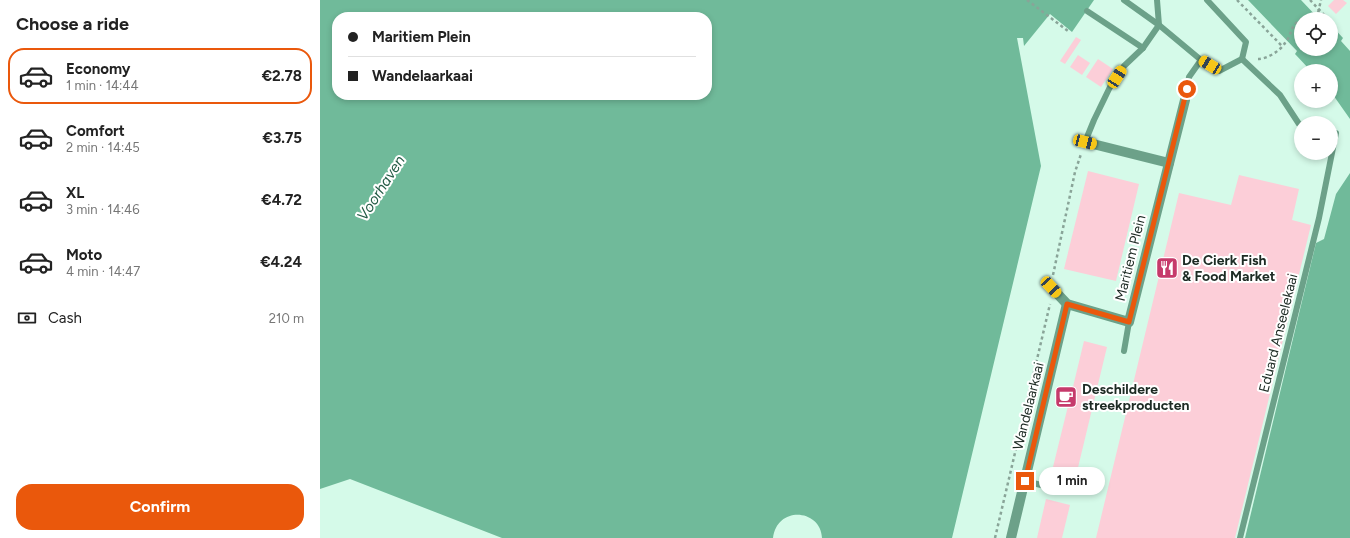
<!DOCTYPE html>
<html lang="en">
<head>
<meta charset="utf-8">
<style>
  :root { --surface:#fff; --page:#f6f6f6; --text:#222; --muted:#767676; --line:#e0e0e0; --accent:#ea580c }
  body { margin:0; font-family:Figtree,sans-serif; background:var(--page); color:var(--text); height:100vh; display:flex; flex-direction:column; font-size:15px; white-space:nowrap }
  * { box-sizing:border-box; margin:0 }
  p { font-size:13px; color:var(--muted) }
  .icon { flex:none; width:22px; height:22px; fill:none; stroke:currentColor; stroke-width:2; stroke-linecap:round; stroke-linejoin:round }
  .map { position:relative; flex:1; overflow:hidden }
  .side { display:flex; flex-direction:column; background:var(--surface); width:320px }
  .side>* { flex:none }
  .guide { position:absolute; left:12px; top:12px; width:380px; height:88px; border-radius:16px; box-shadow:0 2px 6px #0003; display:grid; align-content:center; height:88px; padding:0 16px; background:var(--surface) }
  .buttons { position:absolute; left:974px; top:12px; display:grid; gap:8px }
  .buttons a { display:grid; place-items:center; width:44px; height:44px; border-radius:50%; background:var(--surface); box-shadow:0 2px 6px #0003; font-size:20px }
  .end { position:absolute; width:18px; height:18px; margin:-9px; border:5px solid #ea580c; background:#fff; box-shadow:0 0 0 2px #fff }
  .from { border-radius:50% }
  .bubble { position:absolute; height:28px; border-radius:14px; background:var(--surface); box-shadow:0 2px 6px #0003; font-size:13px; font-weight:700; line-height:28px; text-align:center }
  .car { position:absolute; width:12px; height:24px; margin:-12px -6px; border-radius:5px; box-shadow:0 0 3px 1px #0007; background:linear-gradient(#f5c518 24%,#345 0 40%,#f5c518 0 76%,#345 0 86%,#f5c518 0) }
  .guide b { display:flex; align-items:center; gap:14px; height:38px; font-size:15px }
  .guide b+b { border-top:1px solid var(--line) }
  .guide i { width:10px; height:10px; background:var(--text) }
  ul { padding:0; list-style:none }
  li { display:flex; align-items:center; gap:12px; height:56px; margin:0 8px 6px; padding:0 8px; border:2px solid transparent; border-radius:16px }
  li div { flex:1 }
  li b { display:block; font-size:15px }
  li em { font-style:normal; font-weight:700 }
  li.selected { border-color:var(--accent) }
  li>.icon { width:36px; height:36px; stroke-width:1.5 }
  h2 { padding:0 16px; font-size:18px; line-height:48px }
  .pay { display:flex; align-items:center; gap:10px; height:44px; padding:0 16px; font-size:15px }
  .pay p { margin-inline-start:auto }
  .cta { display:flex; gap:8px; margin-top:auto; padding:8px 16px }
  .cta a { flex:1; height:46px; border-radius:16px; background:var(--accent); color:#fff; font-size:16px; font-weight:700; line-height:46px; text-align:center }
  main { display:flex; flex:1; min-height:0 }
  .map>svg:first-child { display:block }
  .water { fill:#70ba9a; fill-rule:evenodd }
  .building { fill:#fcced8 }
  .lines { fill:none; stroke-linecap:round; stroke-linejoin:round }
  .path { stroke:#89a498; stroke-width:2.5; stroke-dasharray:3 3; stroke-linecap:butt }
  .lane { stroke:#6ca189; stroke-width:6 }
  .street { stroke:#6ca189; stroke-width:10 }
  .route { stroke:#ea580c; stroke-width:5 }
  .labels { text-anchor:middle; stroke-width:4; stroke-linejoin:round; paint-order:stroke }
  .street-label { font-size:14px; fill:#1d2b24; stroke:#fff }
  .poi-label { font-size:14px; font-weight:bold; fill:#1d2b24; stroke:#fff; text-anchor:start }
  .water-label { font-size:15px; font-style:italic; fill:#245d47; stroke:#fff }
</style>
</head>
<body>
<main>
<section class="side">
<h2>Choose a ride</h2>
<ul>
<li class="selected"><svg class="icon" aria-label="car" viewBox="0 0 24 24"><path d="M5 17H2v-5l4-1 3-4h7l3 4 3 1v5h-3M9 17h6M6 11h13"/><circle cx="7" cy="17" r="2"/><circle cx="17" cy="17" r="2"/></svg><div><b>Economy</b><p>1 min · 14:44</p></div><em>€2.78</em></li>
<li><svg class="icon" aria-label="car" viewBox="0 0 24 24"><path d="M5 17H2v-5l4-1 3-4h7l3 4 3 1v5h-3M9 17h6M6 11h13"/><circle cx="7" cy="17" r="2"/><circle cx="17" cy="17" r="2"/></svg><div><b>Comfort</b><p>2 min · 14:45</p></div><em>€3.75</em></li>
<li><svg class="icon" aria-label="car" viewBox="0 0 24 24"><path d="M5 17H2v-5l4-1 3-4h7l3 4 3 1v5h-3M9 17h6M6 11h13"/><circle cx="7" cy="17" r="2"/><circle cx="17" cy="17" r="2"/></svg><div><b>XL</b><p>3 min · 14:46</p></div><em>€4.72</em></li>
<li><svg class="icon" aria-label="car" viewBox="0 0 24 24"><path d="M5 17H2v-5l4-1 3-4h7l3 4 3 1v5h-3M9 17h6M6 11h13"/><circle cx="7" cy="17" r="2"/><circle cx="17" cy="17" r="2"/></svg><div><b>Moto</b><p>4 min · 14:47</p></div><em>€4.24</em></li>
</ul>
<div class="pay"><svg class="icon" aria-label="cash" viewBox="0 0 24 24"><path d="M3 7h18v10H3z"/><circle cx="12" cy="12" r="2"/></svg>Cash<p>210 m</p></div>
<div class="cta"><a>Confirm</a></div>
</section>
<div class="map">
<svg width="1030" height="538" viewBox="0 0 1030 538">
  <rect width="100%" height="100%" fill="#d5fae9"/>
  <g class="water">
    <path d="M0,0H774L752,32L730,14L704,46L703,38H697L721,166L632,538H502C501,509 457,505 453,538H182L30,479L0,489ZM17,17H387V95H17Z"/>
    <path d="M928,0H981L999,19H981V49H1011V25L1023,38L1021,41L1030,51V119L1011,92V71H995L992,68L990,70L975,54L977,51Z"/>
    <path d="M1030,173V538H925L996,243L1004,239L1016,194Z"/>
  </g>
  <g class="building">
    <path d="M1014,0H1023L1027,3L1016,14L1008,6Z"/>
    <path d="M756,37L761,40L745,64L740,61Z"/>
    <path d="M758,55L770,63L762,75L750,67Z"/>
    <path d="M778,59L793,69L781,87L766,77Z"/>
    <path d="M768,171L819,184L796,281L744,269Z"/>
    <path d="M919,175L979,189L972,220L991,225L915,538H776L859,193L911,205Z"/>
    <path d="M764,341L787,347L755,480L731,475L749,402L744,401L746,393L751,395Z"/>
    <path d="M726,499L750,505L742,538H717Z"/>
  </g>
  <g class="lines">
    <g class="path">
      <path d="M707,0L748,31"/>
      <path d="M917,0L962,46"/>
      <path d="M990,0L1008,19"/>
      <path d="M982,19L998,13L1001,0"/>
      <path d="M938,59C947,59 960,51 965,43C973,33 969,27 981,19"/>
      <path d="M733,275L755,172L761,154"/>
      <path d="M675,538L730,304"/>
    </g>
    <g class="lane">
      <path d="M837,0L839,25L881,60L899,71L922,59"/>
      <path d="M887,0L926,42L922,59"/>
      <path d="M767,11L823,48"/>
      <path d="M922,59L960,95L979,124L981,125"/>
      <path d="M865,100L869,77L881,60"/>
      <path d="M765,142L774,120L790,87L804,66L823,48L839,25L804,0"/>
      <path d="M804,351L809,322"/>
      <path d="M705,481L729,487"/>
      <path d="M920,538L999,218L1016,133L1011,132"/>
    </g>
    <g class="street">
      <path d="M765,142L849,163"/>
      <path d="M731,287L747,304L809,322L865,100"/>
      <path d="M691,538L747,304"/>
    </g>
  </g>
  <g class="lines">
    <path class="route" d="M705,481L747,304L809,322L867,89"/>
  </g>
  <defs>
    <g id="restaurant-square" transform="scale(1.15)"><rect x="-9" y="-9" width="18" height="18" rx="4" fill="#c63a6b" stroke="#fff"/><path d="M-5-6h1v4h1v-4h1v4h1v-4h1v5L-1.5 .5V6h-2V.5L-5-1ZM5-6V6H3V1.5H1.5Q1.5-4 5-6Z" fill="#fff"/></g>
    <g id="cafe-square" transform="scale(1.15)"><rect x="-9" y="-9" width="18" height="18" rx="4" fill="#c63a6b" stroke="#fff"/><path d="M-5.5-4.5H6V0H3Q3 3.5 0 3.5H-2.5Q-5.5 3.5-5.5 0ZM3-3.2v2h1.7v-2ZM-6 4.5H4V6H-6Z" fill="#fff"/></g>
  </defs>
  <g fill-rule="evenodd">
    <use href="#restaurant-square" x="847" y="268"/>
    <use href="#cafe-square" x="746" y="397"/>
  </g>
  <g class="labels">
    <g class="street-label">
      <text transform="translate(810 258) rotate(-76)" y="5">Maritiem Plein</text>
      <text transform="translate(958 333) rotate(-76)" y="5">Eduard Anseelekaai</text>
      <text transform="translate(708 406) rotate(-76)" y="5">Wandelaarkaai</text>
    </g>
    <g class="poi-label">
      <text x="862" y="265">De Cierk Fish<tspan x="862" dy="16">&amp; Food Market</tspan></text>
      <text x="762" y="394">Deschildere<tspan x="762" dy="16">streekproducten</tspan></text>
    </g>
    <g class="water-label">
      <text transform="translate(61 188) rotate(-57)" y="5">Voorhaven</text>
    </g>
  </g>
</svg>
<div class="buttons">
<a><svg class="icon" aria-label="locate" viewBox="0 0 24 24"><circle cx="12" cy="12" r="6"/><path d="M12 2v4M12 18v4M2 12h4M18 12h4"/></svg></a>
<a>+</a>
<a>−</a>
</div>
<i class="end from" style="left:867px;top:89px"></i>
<i class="end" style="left:705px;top:481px"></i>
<div class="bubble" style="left:719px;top:467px;width:66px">1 min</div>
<i class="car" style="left:890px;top:65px;rotate:301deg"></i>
<i class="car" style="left:797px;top:77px;rotate:33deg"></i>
<i class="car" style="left:765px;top:142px;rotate:104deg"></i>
<i class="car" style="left:731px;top:287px;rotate:137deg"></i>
<div class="guide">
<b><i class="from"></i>Maritiem Plein</b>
<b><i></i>Wandelaarkaai</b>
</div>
</div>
</main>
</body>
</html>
